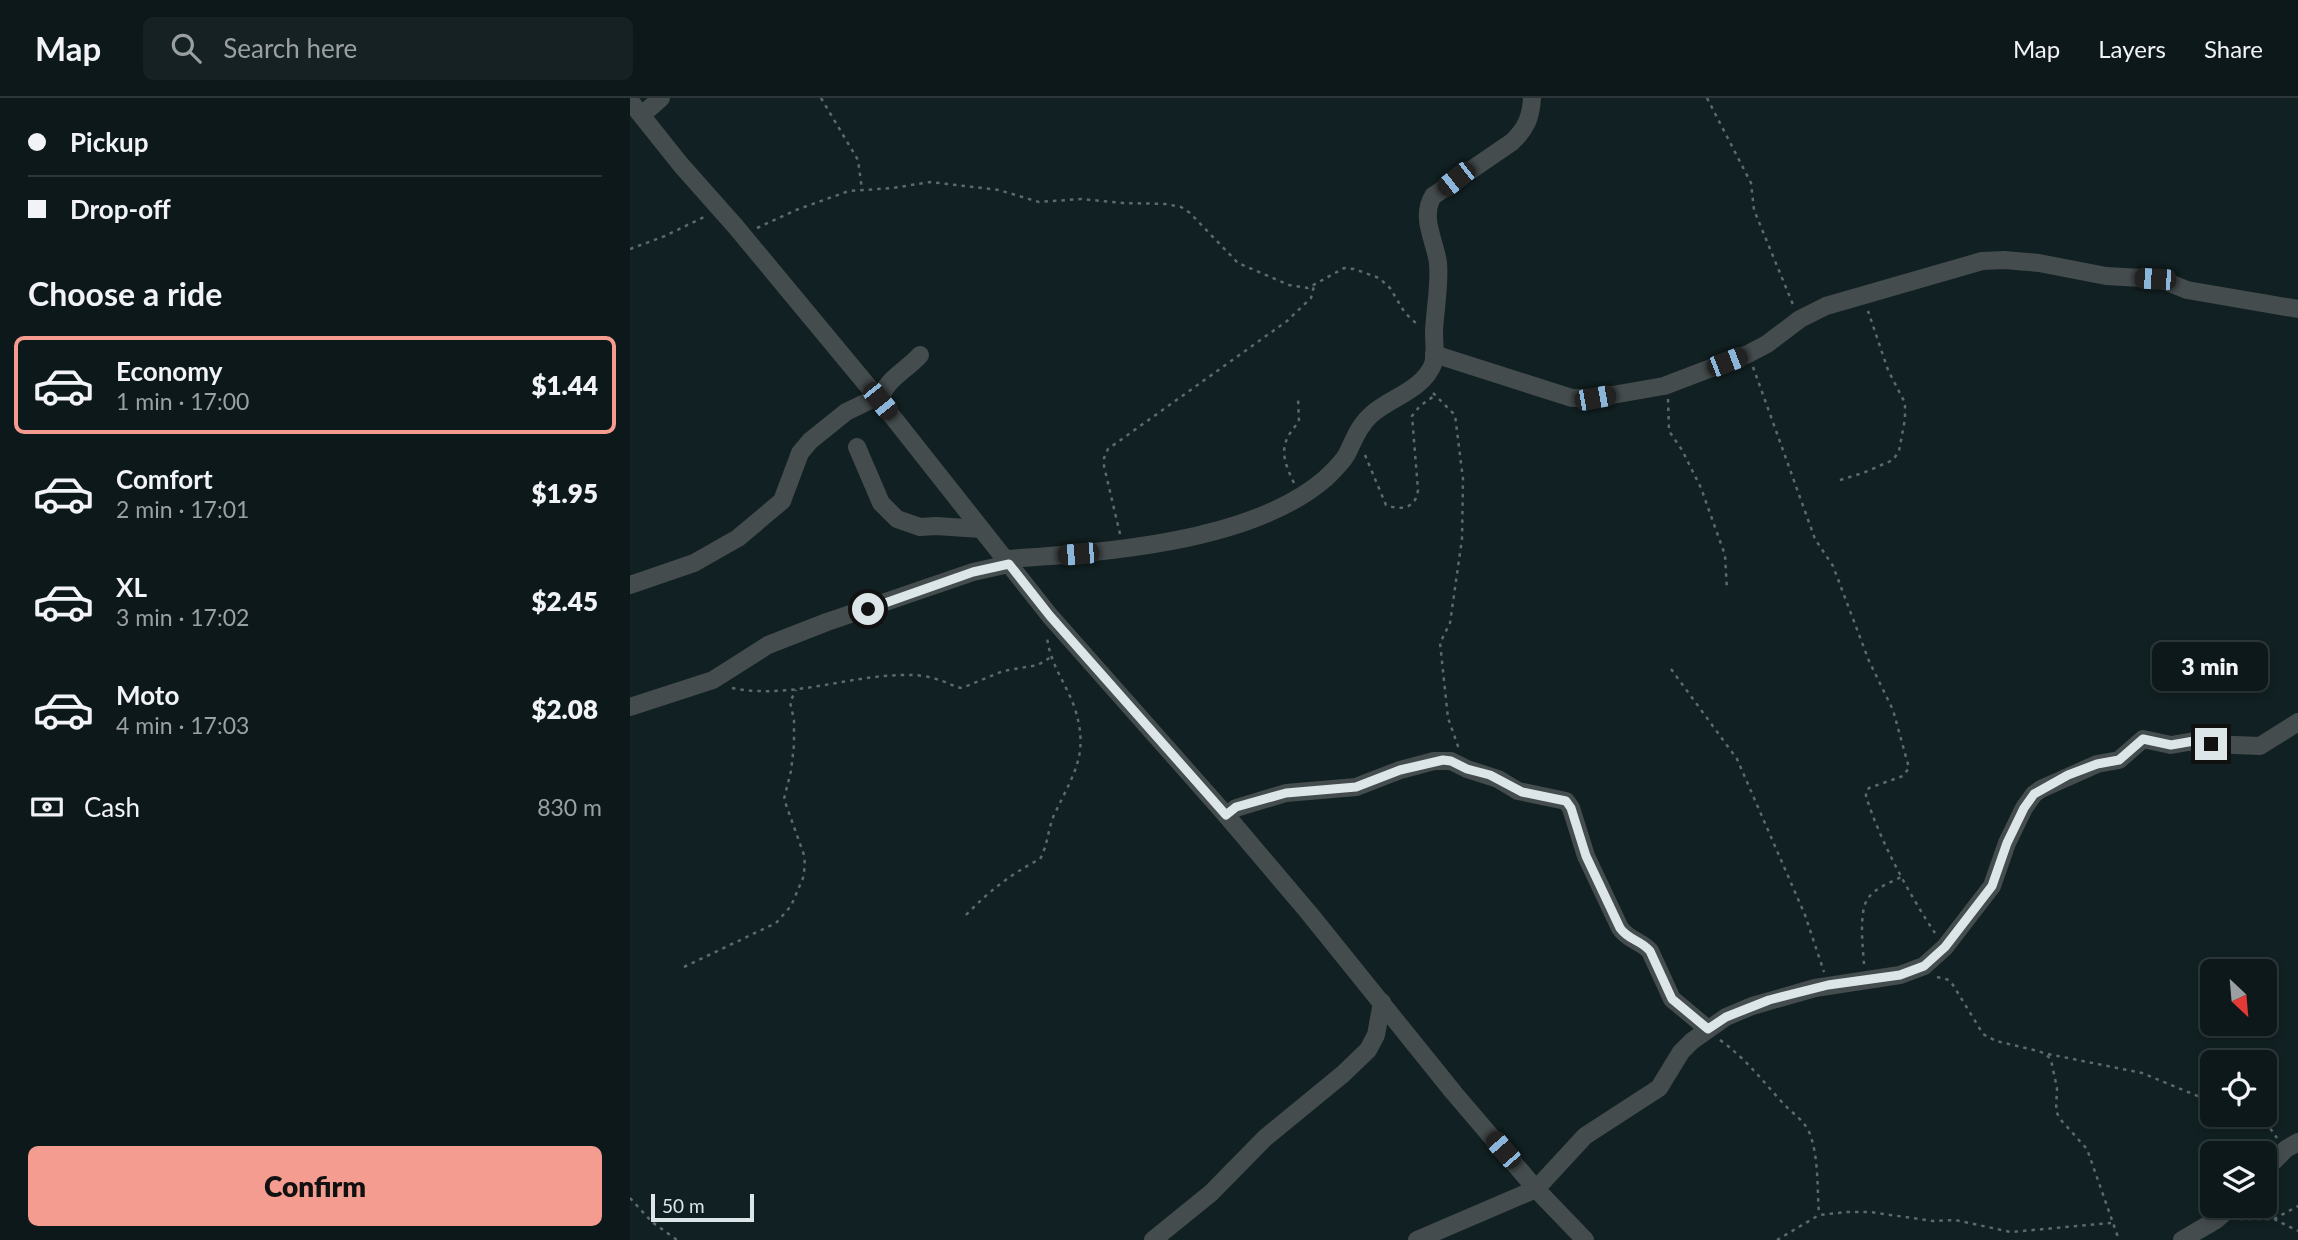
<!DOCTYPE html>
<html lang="en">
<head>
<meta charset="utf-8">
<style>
  :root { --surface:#0d181a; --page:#162123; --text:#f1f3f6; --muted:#9aa0a2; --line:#2d3739; --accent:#f59c90 }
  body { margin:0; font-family:Lato,sans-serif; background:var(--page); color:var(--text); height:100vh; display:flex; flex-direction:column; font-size:26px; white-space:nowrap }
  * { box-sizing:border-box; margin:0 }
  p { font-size:23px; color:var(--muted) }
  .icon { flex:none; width:38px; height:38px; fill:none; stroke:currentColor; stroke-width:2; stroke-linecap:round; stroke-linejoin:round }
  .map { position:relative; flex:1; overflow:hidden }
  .drawer { display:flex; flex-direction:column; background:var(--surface); width:630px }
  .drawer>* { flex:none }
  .banner { display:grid; align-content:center; height:154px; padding:0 28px; background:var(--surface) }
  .needle { width:46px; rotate:154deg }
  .tools { position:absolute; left:1570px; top:861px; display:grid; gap:14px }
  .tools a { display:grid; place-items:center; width:77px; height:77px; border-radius:10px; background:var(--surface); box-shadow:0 4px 10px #0003,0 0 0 2px var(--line); font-size:35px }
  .scale { position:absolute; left:21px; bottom:18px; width:103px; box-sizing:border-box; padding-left:7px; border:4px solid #dce6e8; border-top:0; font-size:19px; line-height:24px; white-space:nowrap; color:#dce6e8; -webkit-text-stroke:5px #112022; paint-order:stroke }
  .end { position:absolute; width:32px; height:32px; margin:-16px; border:9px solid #dce6e8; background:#111; box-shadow:0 0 0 4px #111 }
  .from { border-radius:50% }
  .bubble { position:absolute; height:49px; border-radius:10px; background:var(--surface); box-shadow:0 4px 10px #0003,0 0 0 2px var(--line); font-size:23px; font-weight:800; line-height:49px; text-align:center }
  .car { position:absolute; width:21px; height:42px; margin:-21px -10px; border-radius:9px; box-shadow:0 0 5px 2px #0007; background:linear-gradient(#222 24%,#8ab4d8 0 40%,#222 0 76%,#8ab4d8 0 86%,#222 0) }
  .banner b { display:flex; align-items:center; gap:24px; height:66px; font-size:26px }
  .banner b+b { border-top:2px solid var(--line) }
  .banner i { width:18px; height:18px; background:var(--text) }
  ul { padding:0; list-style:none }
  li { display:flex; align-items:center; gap:21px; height:98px; margin:0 14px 10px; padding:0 14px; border:4px solid transparent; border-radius:10px }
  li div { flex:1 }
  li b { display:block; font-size:26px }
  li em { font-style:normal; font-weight:800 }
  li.selected { border-color:var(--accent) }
  li>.icon { width:63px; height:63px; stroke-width:1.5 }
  h2 { padding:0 28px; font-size:32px; line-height:84px }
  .pay { display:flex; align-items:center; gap:18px; height:77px; padding:0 28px; font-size:26px }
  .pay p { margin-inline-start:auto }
  .button { display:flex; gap:14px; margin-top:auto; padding:14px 28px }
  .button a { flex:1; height:80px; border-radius:10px; background:var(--accent); color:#111; font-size:28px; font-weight:800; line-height:80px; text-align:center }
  header { display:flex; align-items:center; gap:42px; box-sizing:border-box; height:98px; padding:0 35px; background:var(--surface); border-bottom:2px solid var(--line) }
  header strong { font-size:33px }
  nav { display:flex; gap:38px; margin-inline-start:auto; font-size:24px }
  .search { width:490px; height:63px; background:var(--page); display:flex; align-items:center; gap:18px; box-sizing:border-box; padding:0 24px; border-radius:10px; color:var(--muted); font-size:26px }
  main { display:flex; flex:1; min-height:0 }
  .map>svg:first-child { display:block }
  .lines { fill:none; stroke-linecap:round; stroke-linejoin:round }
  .path { stroke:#5c6a6c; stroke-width:2.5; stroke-dasharray:3.5 5; stroke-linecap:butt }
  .minor { stroke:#454c4d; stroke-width:18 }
  .route { stroke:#dce6e8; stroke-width:9 }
</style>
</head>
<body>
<header>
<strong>Map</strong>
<div class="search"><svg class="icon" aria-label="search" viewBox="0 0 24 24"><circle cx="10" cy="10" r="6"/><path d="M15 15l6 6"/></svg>Search here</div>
<nav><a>Map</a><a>Layers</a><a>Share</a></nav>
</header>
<main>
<section class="drawer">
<div class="banner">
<b><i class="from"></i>Pickup</b>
<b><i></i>Drop-off</b>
</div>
<h2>Choose a ride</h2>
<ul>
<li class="selected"><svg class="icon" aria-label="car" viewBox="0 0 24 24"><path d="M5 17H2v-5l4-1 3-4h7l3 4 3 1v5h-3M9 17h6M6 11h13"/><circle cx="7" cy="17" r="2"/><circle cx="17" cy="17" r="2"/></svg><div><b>Economy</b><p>1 min · 17:00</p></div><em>$1.44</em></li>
<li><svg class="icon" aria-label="car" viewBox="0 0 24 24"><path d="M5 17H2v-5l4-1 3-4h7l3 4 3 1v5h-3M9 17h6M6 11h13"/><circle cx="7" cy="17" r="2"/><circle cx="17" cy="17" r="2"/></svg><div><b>Comfort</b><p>2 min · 17:01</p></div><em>$1.95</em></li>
<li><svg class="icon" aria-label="car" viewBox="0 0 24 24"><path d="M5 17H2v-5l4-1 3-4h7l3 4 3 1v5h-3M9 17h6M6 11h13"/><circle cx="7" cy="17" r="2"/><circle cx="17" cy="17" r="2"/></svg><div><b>XL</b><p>3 min · 17:02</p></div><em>$2.45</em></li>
<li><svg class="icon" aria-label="car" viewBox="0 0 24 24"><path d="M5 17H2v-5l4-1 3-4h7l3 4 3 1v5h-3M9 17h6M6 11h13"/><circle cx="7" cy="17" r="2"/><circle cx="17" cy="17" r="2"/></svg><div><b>Moto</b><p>4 min · 17:03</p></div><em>$2.08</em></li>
</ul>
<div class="pay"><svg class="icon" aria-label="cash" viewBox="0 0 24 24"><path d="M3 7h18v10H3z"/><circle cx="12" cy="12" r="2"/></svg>Cash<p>830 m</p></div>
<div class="button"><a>Confirm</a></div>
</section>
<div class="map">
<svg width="1668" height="1142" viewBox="0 0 1668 1142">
  <rect width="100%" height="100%" fill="#112022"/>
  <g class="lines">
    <g class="path">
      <path d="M191,0L228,62L232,92"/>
      <path d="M1077,0L1121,85L1124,112L1164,209"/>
      <path d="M127,130L166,112L219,93L263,90L300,84L369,92L409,104L451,101L493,105L536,106L551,109L560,115L608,165L659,187L678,190L714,170L724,171L749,180L760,190L775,215L789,228"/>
      <path d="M0,151L35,138L76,118"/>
      <path d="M1123,269L1185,441L1203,468L1239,563L1263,612L1279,670L1273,678L1239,690L1236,693V698C1249,741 1280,798 1305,835"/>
      <path d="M803,295L825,317L833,381L832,441L820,525L810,545L818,620L829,651"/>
      <path d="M1038,301L1039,333L1052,352L1071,390L1095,457L1097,492"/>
      <path d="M735,357L756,407C772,413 786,410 788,392L782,318L790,308L804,298"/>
      <path d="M1210,382L1233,375L1263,362L1269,353L1275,321V305L1258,272L1238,213"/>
      <path d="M664,385C652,360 648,346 669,324L668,300"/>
      <path d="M490,436L474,368V360L478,351L657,223L681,200L684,188"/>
      <path d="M1041,571L1107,661L1175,817L1194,874"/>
      <path d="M102,590C163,602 219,576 280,577C290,577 302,579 312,583C319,585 324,589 332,590L373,573L408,567L421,559"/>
      <path d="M336,817C359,793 381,776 410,761C418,747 418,729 425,715C444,675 460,655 444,608C435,584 419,564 417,538"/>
      <path d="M1234,866C1233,851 1228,811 1239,799C1247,789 1262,784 1273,778"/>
      <path d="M54,869L146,825L161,808L173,780L175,767L174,757L154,701L161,673L164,647V622L160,604L166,592"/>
      <path d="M1307,879L1319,882L1323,887L1353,936L1366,943L1408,953L1416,956L1421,962L1427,990L1426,1013L1430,1021L1457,1051L1489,1142"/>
      <path d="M1090,942C1115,960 1131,981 1151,1003C1161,1015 1174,1021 1180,1036C1189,1061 1187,1091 1189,1117"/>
      <path d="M1418,956L1512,975L1582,1004"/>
      <path d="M1620,1017L1635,1023L1647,1040"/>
      <path d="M0,1100L22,1124L47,1142"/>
      <path d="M1610,1121H1644L1668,1133"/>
      <path d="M1644,1121L1668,1108"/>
      <path d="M1147,1142L1189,1117L1217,1114H1240L1303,1123L1325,1122L1381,1134L1481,1125"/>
    </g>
    <g class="minor">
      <path d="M0,3L51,67L106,129L247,299L420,518L596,717L679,815L824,995L906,1091L955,1142"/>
      <path d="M12,17L31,0"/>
      <path d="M804,256L942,300H965L1034,288L1118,256L1137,246L1170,221L1196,208L1352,163L1374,162L1409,165L1476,178L1530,181L1557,192L1668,211"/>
      <path d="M250,303C255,281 276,273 290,257"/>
      <path d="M227,349L251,405L267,421L290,429L306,428L351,431"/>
      <path d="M375,461C470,455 622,445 696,380C703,373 712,365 717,356C724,342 729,327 742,316C760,300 794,291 803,266C806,256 804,244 804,234C805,211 810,187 808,165C805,142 790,120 803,98L882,44C896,31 901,19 902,0"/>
      <path d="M0,487L64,465L108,440L152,403L170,355L180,343L216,314L247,299"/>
      <path d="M0,609L83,582L138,547L197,524L343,474L379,466"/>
      <path d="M596,717L606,710L656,695L726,689L770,672L804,663H821L837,671L868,681L888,693L936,703L941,710L956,758L990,830C998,842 1011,843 1020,853L1042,901L1078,931"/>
      <path d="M1634,1073L1656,1051L1668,1044"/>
      <path d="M523,1142L581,1095L635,1040L713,976L738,952L746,937L752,904"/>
      <path d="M787,1142L906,1091L955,1038L1029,990L1051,954L1062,943L1096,919L1122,908L1185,890L1270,877L1294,868L1315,849L1362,788L1377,745L1394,710L1404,696L1411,691L1467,666L1489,662L1513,641L1541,647L1564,643L1579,646L1630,648L1668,624"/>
      <path d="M1552,1142L1586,1122L1602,1108"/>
    </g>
  </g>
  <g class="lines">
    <path class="route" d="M238,511L343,474L379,466L420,518L596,717L606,709L656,695L726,689L770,672L813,662L821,663L837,671L860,677L892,694L936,703L941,710L956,758L990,830C998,842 1011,842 1020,853L1042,901L1078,931L1096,919L1139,902L1198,887L1270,877L1294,868L1315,849L1362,788L1377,745L1394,710L1404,696L1438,677L1467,666L1489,662L1513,641L1541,647L1564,643L1581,646"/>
  </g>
</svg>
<div class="tools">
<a><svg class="needle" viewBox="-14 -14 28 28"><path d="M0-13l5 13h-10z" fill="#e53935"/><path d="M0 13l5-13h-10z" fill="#9aa0a2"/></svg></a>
<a><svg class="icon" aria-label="locate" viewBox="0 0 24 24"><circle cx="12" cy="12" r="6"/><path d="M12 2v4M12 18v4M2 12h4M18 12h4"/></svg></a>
<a><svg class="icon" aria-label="layers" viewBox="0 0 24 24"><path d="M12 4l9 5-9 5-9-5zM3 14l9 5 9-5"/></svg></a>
</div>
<div class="scale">50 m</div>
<i class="end from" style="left:238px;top:511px"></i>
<i class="end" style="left:1581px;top:646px"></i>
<div class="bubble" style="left:1522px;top:544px;width:116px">3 min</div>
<i class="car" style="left:826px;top:81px;rotate:232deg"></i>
<i class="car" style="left:1525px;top:181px;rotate:273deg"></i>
<i class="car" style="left:1097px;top:264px;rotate:69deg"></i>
<i class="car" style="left:965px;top:300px;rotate:80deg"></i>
<i class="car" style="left:250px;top:303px;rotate:141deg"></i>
<i class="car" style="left:448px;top:456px;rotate:265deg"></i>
<i class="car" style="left:873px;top:1052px;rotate:319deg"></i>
</div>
</main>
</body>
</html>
